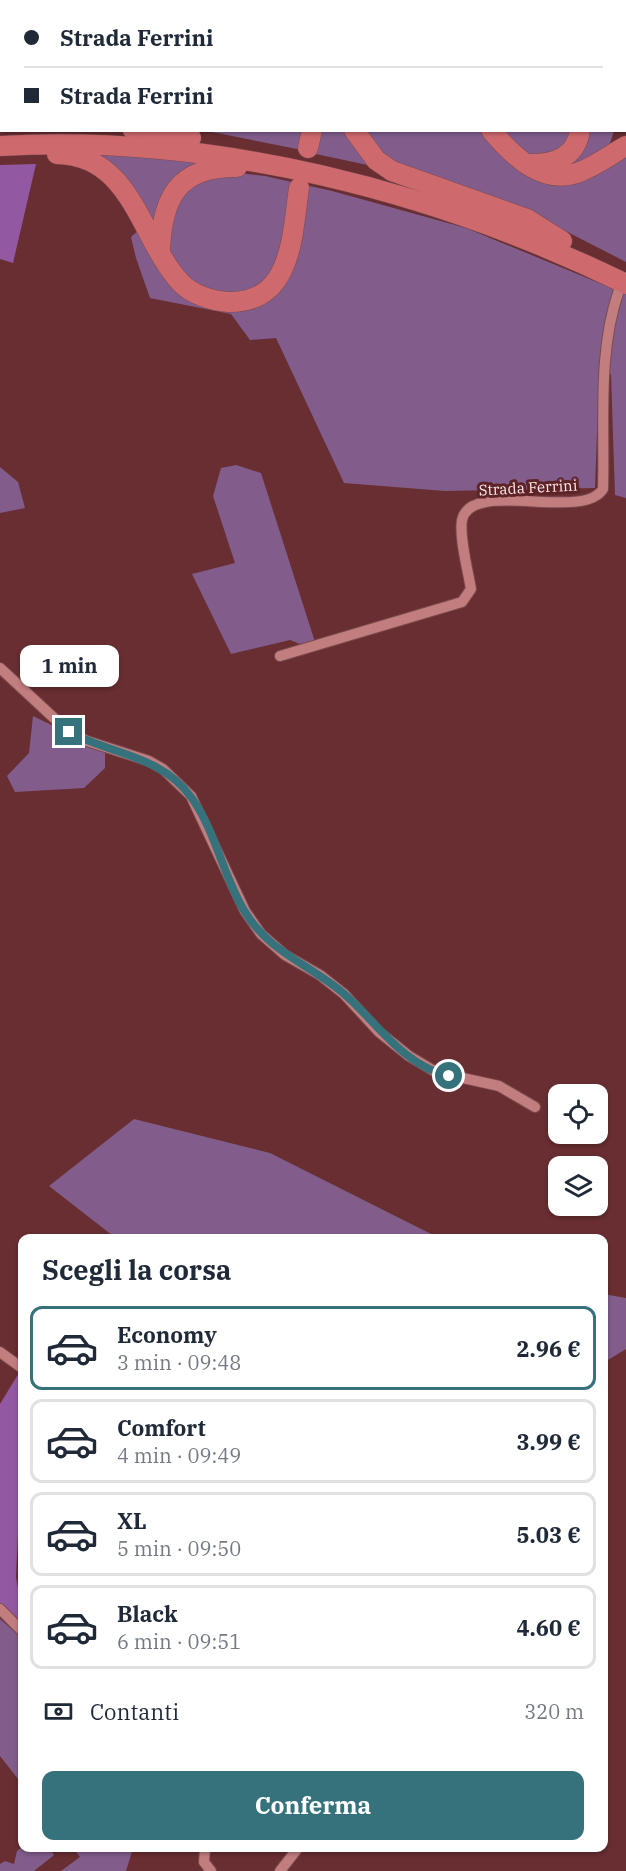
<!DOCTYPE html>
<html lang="it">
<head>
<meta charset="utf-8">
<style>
  :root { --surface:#fff; --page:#f2f2f3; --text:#1f2937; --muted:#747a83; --line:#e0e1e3; --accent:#36727c }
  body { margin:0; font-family:"IBM Plex Serif",serif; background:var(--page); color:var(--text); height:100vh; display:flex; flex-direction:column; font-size:22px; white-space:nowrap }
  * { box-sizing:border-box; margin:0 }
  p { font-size:20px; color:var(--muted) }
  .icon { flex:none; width:33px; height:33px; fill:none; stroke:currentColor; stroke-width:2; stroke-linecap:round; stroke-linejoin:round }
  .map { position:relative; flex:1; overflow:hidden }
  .details { position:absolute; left:18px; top:1234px; width:590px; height:618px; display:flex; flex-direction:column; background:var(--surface); border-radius:12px; box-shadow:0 2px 4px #0004 }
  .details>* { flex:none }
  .guide { position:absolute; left:0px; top:0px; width:627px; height:132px; box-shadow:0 2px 4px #0004; display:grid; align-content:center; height:132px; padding:0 24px; background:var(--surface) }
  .fabs { position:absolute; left:548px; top:1084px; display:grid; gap:12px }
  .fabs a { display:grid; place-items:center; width:60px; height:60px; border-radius:12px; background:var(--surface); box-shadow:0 2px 4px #0004; font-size:30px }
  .end { position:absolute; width:27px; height:27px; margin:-14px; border:8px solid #36727c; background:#fff; box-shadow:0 0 0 3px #fff }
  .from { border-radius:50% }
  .bubble { position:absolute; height:42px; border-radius:12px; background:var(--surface); box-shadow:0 2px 4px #0004; font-size:20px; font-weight:700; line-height:42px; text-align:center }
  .guide b { display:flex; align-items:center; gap:21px; height:57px; font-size:22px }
  .guide b+b { border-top:2px solid var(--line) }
  .guide i { width:15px; height:15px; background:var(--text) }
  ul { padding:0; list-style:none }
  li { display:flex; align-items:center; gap:18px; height:84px; margin:0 12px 9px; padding:0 12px; border:3px solid var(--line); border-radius:12px }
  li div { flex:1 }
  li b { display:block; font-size:22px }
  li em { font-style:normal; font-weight:700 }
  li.selected { border-color:var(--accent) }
  li>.icon { width:54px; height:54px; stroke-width:1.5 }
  h2 { padding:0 24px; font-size:27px; line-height:72px }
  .pay { display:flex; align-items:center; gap:15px; height:66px; padding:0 24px; font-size:22px }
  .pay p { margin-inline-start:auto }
  .primary-button { display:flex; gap:12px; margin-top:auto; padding:12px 24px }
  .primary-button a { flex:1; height:69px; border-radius:12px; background:var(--accent); color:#fff; font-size:24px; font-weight:700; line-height:69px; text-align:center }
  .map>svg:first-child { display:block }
  .green { fill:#825d8c }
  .forest { fill:#9259a2 }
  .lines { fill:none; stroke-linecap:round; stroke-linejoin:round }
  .street-casing { stroke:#7a4a4f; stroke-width:12 }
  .secondary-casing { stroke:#7a4a4f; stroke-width:16 }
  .highway-casing { stroke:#7a4a4f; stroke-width:21 }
  .street { stroke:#c27e7f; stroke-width:10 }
  .secondary { stroke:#c27e7f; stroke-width:15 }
  .highway { stroke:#ce6a6e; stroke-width:20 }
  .route { stroke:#36727c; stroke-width:8 }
  .labels { text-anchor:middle; stroke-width:6; stroke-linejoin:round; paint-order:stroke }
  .street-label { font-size:15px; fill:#ffe7e7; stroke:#5d2327 }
</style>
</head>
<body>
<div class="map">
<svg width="626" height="1871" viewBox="0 0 626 1871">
  <rect width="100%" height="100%" fill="#692e31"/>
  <g class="green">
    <path d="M74,0H231V1L74,2Z"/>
    <path d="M207,131H309L302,150Z"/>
    <path d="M320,131H349L372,166L316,154Z"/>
    <path d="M358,131H481L509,161L536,176L626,153V262L544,220L392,165Z"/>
    <path d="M500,131H574L563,150L531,157Z"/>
    <path d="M588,131H614L609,146L563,171Z"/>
    <path d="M81,152L205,161L193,180L221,171L265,176L332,191L466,228L626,294V498L615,495L611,374L599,377L595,488L445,491L344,483L276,338L250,340L231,314L150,298L136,258L131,237L149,221Z"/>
    <path d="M236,465L261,473L315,642L300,644L290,640L231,654L192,574L235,563L213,496L221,468Z"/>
    <path d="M0,467L18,482L25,508L0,513Z"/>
    <path d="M33,716L105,751V768L84,788L15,792L7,776L29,753Z"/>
    <path d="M134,1119L270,1153L441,1239H117L49,1186Z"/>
    <path d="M603,1294L626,1298V1349L603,1363Z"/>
    <path d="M0,1619L22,1638V1784L0,1756Z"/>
    <path d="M22,1847L49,1848L54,1855L34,1871H0V1864L5,1861L14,1864L17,1851Z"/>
    <path d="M73,1848H133L126,1871H61L80,1857Z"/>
  </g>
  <g class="forest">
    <path d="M36,164L13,263L0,259V165Z"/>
    <path d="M22,1368V1528L18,1533L16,1577L22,1611V1631L0,1609V1404Z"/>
  </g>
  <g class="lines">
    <g class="street-casing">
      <g id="street">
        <path d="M626,3V2"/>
        <path d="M280,656L462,602L471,589C468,571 459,537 462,520C471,478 583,522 603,489C605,424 597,353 619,290"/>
        <path d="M0,668L69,732L87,741L149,761L163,769L191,796L245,911L261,934L285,955L320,975L344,994L379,1032L409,1056L436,1072L499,1086L535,1107"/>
        <path d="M0,1352L22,1368"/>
        <path d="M0,1609L22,1631"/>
        <path d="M205,1848L204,1862L211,1871"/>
        <path d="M280,1871L298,1848"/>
      </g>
    </g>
    <g class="secondary-casing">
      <path id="secondary" d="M426,0L429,2"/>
    </g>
    <g class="highway-casing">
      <g id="highway">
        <path d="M0,118L2,119"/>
        <path d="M133,130L191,138"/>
        <path d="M354,130L376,160L392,171L527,219L562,241"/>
        <path d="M491,130C512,155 541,185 577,173C594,167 610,155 626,146"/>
        <path d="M0,146C214,134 434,190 626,284"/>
        <path d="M308,148L312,130"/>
        <path d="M57,154C132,155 140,238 180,282C192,295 212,301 229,302C293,303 292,234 299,188"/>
        <path d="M531,164C555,164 576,157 580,130"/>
        <path d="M160,251C162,198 178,166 237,167"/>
      </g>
    </g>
    <use href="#street" class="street"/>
    <use href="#secondary" class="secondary"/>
    <use href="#highway" class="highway"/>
  </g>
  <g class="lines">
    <path class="route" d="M69,732C110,754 161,755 191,797C216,831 223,877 245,912C270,953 309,964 343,993C377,1022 402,1065 449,1076"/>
  </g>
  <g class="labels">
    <g class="street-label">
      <text transform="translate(528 488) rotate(-3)" y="5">Strada Ferrini</text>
    </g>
  </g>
</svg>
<div class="fabs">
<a><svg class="icon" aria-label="locate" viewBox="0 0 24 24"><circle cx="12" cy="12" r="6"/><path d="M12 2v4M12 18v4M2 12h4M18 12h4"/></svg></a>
<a><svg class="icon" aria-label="layers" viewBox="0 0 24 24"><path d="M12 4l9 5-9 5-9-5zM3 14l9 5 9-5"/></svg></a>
</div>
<i class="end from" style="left:449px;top:1076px"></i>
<i class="end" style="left:69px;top:732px"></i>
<div class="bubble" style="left:20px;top:645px;width:99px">1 min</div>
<div class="guide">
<b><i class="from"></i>Strada Ferrini</b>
<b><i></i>Strada Ferrini</b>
</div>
<section class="details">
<h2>Scegli la corsa</h2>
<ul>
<li class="selected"><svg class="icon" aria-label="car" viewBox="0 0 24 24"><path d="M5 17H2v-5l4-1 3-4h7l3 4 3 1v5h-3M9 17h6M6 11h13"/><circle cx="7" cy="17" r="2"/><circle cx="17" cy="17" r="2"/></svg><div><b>Economy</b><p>3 min · 09:48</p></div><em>2.96 €</em></li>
<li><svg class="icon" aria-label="car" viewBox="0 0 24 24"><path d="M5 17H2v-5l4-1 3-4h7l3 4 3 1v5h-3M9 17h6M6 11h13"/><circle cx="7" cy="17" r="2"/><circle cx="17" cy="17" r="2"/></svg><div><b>Comfort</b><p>4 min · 09:49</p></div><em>3.99 €</em></li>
<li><svg class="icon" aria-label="car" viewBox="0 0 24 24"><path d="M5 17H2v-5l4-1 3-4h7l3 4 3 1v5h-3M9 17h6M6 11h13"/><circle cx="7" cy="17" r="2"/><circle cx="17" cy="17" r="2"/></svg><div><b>XL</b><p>5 min · 09:50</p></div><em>5.03 €</em></li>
<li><svg class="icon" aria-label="car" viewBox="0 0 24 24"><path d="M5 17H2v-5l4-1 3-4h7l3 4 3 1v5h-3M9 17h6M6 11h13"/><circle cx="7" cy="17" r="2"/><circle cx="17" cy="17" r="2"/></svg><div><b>Black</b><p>6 min · 09:51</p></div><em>4.60 €</em></li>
</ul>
<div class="pay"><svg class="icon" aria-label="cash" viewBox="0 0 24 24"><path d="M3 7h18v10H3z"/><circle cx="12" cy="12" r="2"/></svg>Contanti<p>320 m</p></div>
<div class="primary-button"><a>Conferma</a></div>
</section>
</div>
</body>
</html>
